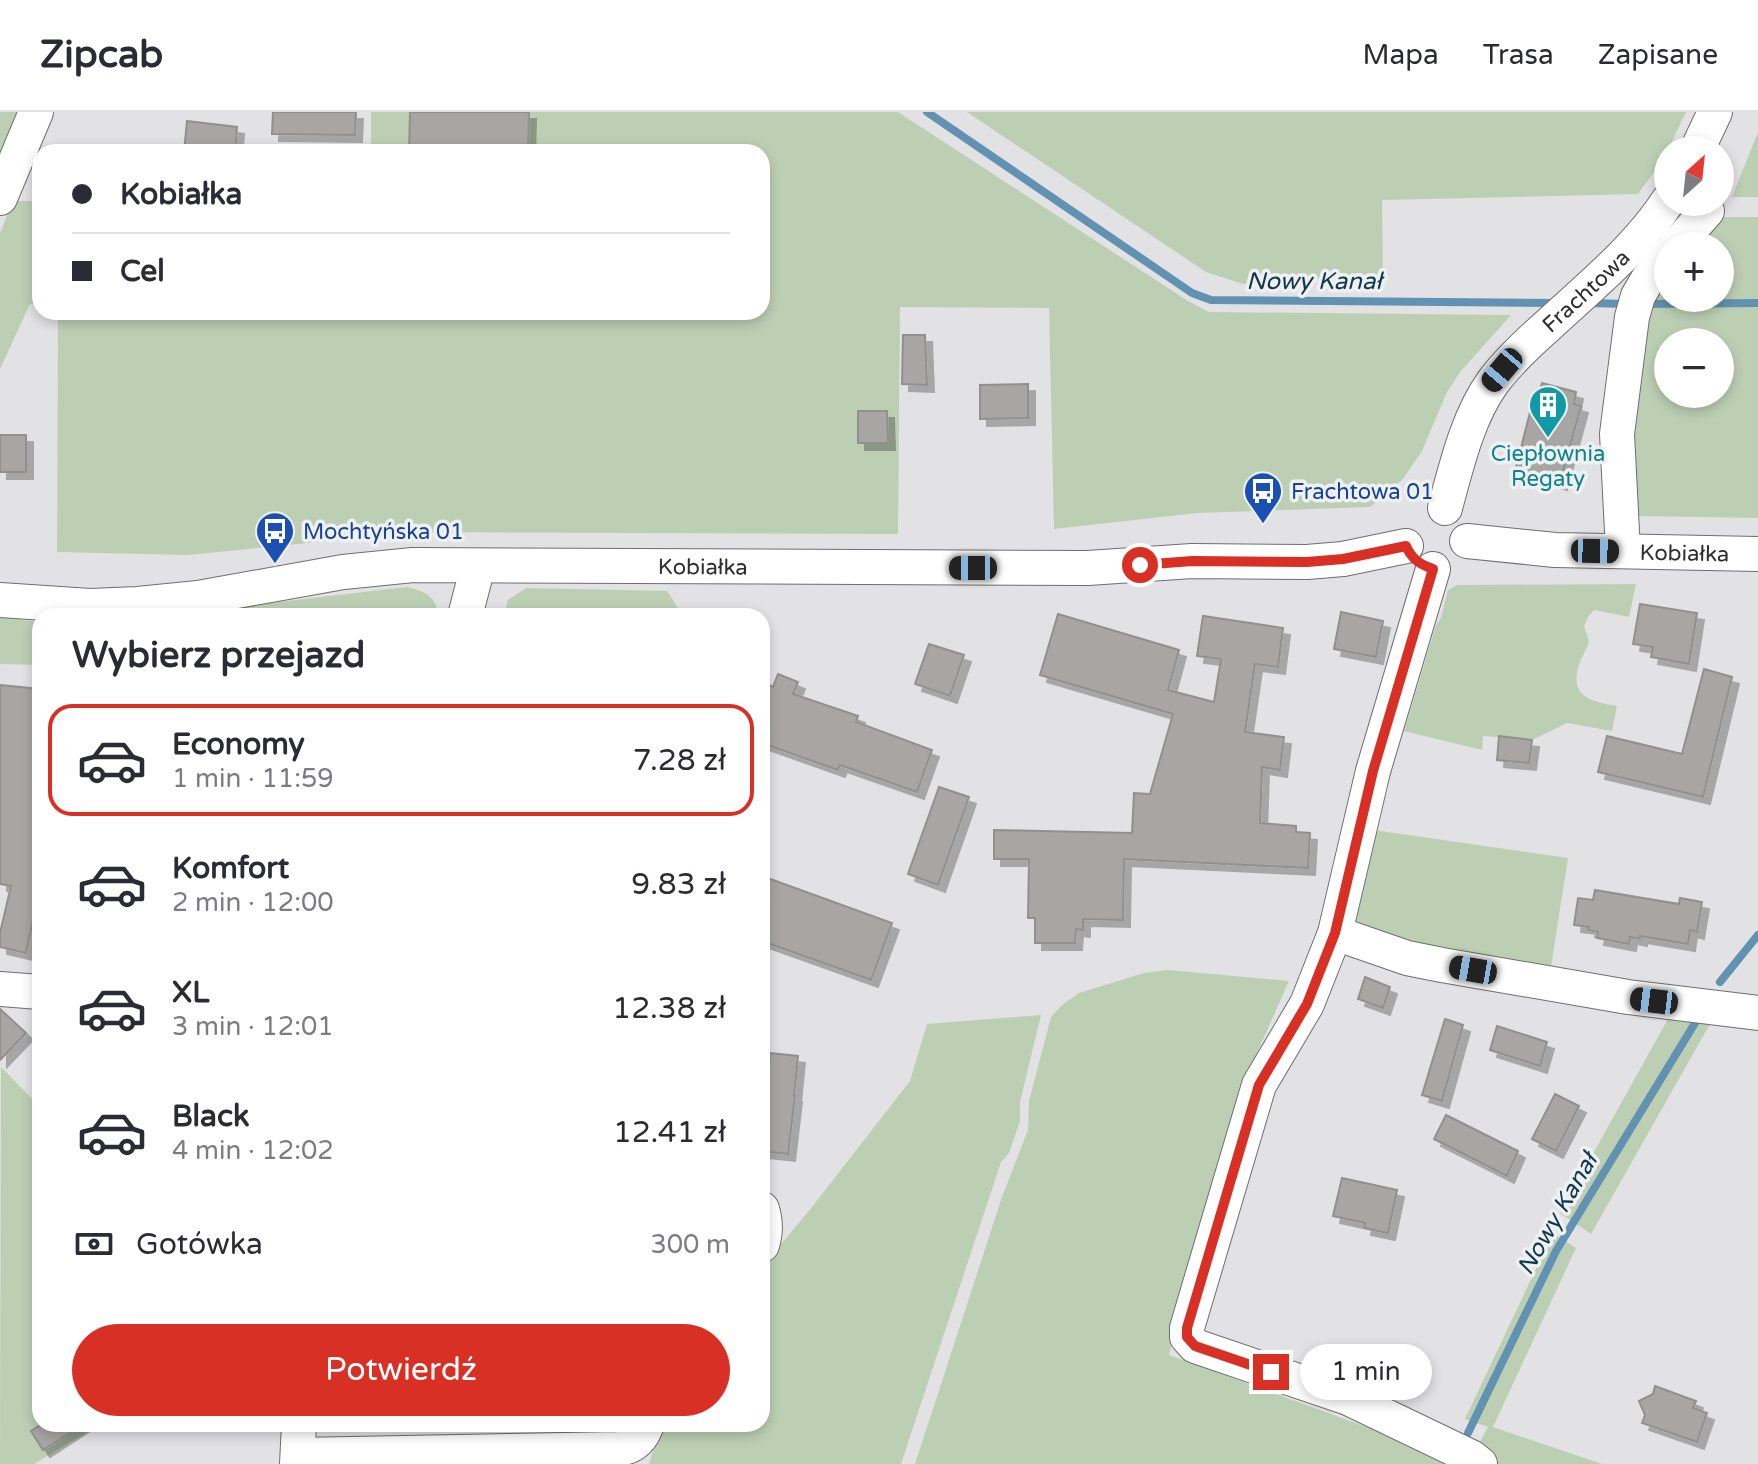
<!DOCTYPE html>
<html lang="pl">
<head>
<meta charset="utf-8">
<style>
  :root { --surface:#fff; --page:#f2f2f3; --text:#2b2b33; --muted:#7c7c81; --line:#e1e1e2; --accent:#d93025 }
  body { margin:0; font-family:"Varela Round",sans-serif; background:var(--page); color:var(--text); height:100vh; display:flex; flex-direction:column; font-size:30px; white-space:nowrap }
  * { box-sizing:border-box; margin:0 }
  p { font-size:26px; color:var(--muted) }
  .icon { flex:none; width:44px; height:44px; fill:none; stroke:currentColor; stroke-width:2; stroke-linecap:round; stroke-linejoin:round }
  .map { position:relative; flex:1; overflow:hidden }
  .sheet { position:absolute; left:32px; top:496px; width:738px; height:824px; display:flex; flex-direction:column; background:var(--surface); border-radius:24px; box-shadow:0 4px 12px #0003 }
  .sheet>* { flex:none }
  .top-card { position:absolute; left:32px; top:32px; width:738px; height:176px; border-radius:24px; box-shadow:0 4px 12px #0003; display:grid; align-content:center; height:176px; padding:0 40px; background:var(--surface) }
  .needle { width:52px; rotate:27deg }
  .tools { position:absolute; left:1654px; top:24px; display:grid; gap:16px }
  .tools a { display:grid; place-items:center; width:80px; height:80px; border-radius:50%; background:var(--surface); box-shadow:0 4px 12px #0003; font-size:40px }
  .end { position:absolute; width:36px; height:36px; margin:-18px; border:10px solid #d93025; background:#fff; box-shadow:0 0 0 4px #fff }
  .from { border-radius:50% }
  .bubble { position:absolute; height:56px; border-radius:28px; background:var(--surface); box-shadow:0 4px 12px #0003; font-size:26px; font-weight:600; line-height:56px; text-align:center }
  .car { position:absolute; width:24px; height:48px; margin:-24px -12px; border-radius:10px; box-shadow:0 0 6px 2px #0007; background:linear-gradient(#222 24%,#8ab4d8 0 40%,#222 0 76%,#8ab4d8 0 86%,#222 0) }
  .top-card b { display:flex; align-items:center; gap:28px; height:76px; font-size:30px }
  .top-card b+b { border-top:2px solid var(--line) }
  .top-card i { width:20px; height:20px; background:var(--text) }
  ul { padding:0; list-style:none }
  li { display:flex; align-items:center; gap:24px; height:112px; margin:0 16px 12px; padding:0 24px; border:4px solid transparent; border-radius:24px }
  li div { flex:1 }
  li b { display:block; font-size:30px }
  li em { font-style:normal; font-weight:600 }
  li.selected { border-color:var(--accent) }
  li>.icon { width:72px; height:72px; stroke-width:1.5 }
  h2 { padding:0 40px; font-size:36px; line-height:96px }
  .pay { display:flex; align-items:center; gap:20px; height:88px; padding:0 40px; font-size:30px }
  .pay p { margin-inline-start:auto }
  .action { display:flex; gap:16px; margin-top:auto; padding:16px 40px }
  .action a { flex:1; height:92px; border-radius:48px; background:var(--accent); color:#fff; font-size:32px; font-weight:600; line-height:92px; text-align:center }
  header { display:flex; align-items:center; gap:48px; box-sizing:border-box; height:112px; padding:0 40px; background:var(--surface); border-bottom:2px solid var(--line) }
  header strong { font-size:38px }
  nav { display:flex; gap:44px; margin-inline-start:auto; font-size:28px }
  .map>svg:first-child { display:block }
  .green { fill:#bccfb3; fill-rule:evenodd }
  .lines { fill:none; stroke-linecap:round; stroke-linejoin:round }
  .stream { stroke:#6192b1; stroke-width:8 }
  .building { fill:#a7a6a5; stroke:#91908f; stroke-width:2; filter:url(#shadow) }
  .minor-casing { stroke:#6e6e70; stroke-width:36 }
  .minor { stroke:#fff; stroke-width:34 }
  .route { stroke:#d93025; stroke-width:10 }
  .labels { text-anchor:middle; stroke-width:7; stroke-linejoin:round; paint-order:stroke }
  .street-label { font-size:22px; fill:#2e2e2f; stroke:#eff0f1 }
  .culture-label { font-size:22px; fill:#0d838f; stroke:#eff0f1 }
  .transit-label { font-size:22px; fill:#164399; stroke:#eff0f1; text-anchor:start }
  .water-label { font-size:24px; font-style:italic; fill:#0e384f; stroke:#eff0f1 }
</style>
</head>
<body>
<header>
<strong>Zipcab</strong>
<nav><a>Mapa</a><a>Trasa</a><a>Zapisane</a></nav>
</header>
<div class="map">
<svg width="1758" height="1352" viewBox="0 0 1758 1352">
  <defs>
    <filter id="shadow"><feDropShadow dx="7" dy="7" stdDeviation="0" flood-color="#0004"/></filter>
  </defs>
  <rect width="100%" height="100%" fill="#e2e2e4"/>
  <g class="green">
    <path d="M0,0H28L0,64Z"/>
    <path d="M371,0H898L1188,189L1209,200L1511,203L1461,259L1447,280L1422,339L1403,367L1370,395L1197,401L1054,417L1049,196L900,195L898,422L417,420L188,443L57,440L58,200H762V40H371Z"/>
    <path d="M967,0H1686L1663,48L1638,82L1382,88L1383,162L1243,172L1206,160Z"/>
    <path d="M1758,20V85H1732Z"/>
    <path d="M13,89H40V192H30L0,257V121Z"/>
    <path d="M1722,105H1758V406L1638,404L1631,308L1647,205L1655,181L1668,165V186H1720V134H1692ZM1668,230H1720V282H1668Z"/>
    <path d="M1636,472L1629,505L1594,498L1588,505L1584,514L1589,529C1587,536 1584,541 1581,547C1567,583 1587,589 1617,594L1612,619L1567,611L1532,628L1483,624L1482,638L1404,619L1436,513L1441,506L1448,478L1457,473Z"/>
    <path d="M407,475C426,480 435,483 439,504H143L200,499Z"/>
    <path d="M526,476L667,479L683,504H504L508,488Z"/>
    <path d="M0,505L40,510V553L0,552Z"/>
    <path d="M1374,718L1568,746L1550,861L1382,826L1357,810L1351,792Z"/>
    <path d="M1168,858L1289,869L1252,952L1191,1162L1169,1243L1421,1335L1449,1352H915L1002,1085L1028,1018L1029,989L1051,905L1062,893L1079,881L1144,861Z"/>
    <path d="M1041,903L1020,990V1009L1009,1041L1001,1050L901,1352H649L661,1312H762V1155L812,1095L910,969L927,912Z"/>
    <path d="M1668,907L1710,912L1591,1122L1560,1101Z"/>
    <path d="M1,955L40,995V1312H101L34,1352H0Z"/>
    <path d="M1553,1121L1576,1136L1493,1315L1602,1352H1493L1476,1337L1488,1315L1465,1307Z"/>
  </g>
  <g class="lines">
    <g class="stream">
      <path d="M927,0L1192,181L1211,188L1557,191"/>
      <path d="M1587,191L1629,192"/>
      <path d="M1643,192L1758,191"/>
      <path d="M1720,870L1758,823"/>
      <path d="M1468,1321L1556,1139L1695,911"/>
    </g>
  </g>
  <g class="building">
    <path d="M273,0H356L355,23L272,22Z"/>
    <path d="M410,0H529L528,40H409Z"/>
    <path d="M187,9L237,15L235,40H184Z"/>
    <path d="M903,223H925L927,273L902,272Z"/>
    <path d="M1542,271L1576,280L1574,292L1581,294L1560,371L1515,359L1535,281L1539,282Z"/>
    <path d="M1028,272V306L980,307V273Z"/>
    <path d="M858,299H887L888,331H858Z"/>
    <rect x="0" y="323" width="26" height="37"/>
    <path d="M1640,492L1697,501L1689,552L1651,545L1653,535L1633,532Z"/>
    <path d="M1341,500L1383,509L1376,545L1334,537Z"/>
    <path d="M1058,502L1179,538L1168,578L1214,590L1221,547L1197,544L1203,504L1283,516L1278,555L1255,552L1245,620L1284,625L1280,658L1262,655L1260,711L1296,714V720L1310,721L1308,756L1124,747L1123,808L1083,807V818L1076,817L1075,831H1035V806H1028L1029,747H994V718L1132,721L1134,681L1150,682L1173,602L1040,563Z"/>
    <path d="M929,532L964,543L950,584L915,572Z"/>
    <path d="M1704,557L1732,565L1703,685L1598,660L1607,624L1682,642Z"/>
    <path d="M778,562L798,570L793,582L858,604L856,610L932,638L917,680L840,653L838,658L762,631V587L767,572L773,575Z"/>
    <path d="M0,573L40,577V775L26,841L0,835V821L11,774L0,772Z"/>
    <path d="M1499,624L1532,628L1529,651L1497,648Z"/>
    <path d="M939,675L969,685L938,773L908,762Z"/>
    <path d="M762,764L892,811L871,868L762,829Z"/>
    <path d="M1595,778L1679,792L1680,786L1702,790L1697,820L1690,818L1688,832L1640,824V827L1630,825L1629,832L1597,826L1598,820L1588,818L1589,815L1574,813L1578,786L1593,788Z"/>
    <path d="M1365,865L1390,875L1383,896L1358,887Z"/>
    <path d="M0,897L26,921L0,948Z"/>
    <path d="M1445,907L1463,913L1442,989L1422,983Z"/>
    <path d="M1497,914L1547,930L1540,954L1490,938Z"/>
    <path d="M770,941L798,944L794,983H795L788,1042L762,1039V954L769,955Z"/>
    <path d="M1555,982L1579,994L1556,1039L1532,1027Z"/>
    <path d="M1446,1003L1518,1039L1507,1064L1434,1027Z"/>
    <path d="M1342,1066L1397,1078L1388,1121L1364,1116L1365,1111L1333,1104Z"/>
    <path d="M1655,1274L1696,1289L1693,1296L1707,1301L1697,1330L1642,1311L1645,1303L1639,1289L1653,1282Z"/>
    <path d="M42,1312H83L43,1338L31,1319Z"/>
  </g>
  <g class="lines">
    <g class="minor-casing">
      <g id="minor">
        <path d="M1697,38L1715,0"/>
        <path d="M0,86L36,0"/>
        <path d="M1676,134L1707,99"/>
        <path id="s1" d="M1445,396C1456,355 1468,304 1493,270C1508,250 1526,233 1544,217C1587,177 1636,138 1668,89"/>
        <path id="s2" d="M1467,429L1555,438L1758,442"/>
        <path d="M1623,439L1617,322L1632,205L1638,184L1648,167L1668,143"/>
        <path d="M1433,457L1373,659L1335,821L1307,892L1259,973L1187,1216V1225L1195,1234L1348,1286L1471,1345L1480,1352"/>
        <path id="s3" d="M0,488L90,494L138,492L198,486L343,460L413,453L1088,456L1192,449L1307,450L1343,447L1406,434"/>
        <path d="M465,504L478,454"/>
        <path d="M1335,821L1407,846L1442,853L1628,885L1758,901"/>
        <path d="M0,877L40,880"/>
        <path d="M762,1097C766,1110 766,1121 762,1133"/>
        <path d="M298,1343L618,1337C634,1335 642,1327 647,1312"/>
        <path d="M297,1352L299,1312"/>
      </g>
    </g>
    <use href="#minor" class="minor"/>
  </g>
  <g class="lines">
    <path class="route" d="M1140,453L1192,449L1307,450L1343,447L1406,434C1412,447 1419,452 1433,457L1373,659L1335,821L1307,892L1259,973L1187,1216V1225L1195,1234L1271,1260"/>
  </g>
  <defs>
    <g id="building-pin" transform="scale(2)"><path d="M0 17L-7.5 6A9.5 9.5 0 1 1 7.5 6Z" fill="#0f9aa8" stroke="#eff0f1"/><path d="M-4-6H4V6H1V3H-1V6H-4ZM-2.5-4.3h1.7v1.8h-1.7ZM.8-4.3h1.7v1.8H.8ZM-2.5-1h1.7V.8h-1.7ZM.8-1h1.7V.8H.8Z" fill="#fff"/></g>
    <g id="bus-pin" transform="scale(2)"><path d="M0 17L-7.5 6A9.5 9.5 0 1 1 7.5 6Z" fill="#1a4fb4" stroke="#eff0f1"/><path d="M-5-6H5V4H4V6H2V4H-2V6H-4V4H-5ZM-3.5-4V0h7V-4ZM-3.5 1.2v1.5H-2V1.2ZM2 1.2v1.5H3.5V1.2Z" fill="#fff"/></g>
  </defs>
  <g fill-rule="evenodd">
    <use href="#building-pin" x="1548" y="293"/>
    <use href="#bus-pin" x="1263" y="379"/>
    <use href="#bus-pin" x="275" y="419"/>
  </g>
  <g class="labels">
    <g class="street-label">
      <text dy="8" stroke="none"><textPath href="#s1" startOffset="266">Frachtowa</textPath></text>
      <text dy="8" stroke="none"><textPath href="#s2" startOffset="218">Kobiałka</textPath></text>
      <text dy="8" stroke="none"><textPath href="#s3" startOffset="706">Kobiałka</textPath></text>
    </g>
    <g class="culture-label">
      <text x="1548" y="349">Ciepłownia<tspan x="1548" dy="25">Regaty</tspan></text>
    </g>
    <g class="transit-label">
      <text x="1291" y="387">Frachtowa 01</text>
      <text x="303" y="427">Mochtyńska 01</text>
    </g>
    <g class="water-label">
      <text x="1314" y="177">Nowy Kanał</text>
      <text transform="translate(1557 1102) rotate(-60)" y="8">Nowy Kanał</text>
    </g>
  </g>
</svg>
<div class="tools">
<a><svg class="needle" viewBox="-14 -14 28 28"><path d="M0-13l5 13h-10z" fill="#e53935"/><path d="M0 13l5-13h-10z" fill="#7c7c81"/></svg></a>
<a>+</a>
<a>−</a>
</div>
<i class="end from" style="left:1140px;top:453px"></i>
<i class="end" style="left:1271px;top:1260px"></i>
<div class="bubble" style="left:1300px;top:1232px;width:132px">1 min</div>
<i class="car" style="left:1502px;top:258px;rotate:220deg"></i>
<i class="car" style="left:1595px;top:439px;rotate:91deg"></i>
<i class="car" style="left:973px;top:456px;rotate:270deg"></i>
<i class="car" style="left:1473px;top:858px;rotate:280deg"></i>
<i class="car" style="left:1654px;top:889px;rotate:277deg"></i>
<div class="top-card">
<b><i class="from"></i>Kobiałka</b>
<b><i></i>Cel</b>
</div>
<section class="sheet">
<h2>Wybierz przejazd</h2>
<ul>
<li class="selected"><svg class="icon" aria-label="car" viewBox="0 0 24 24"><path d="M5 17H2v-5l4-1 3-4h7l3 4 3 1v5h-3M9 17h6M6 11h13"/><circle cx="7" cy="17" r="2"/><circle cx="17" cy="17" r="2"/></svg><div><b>Economy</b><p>1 min · 11:59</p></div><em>7.28 zł</em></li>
<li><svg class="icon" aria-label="car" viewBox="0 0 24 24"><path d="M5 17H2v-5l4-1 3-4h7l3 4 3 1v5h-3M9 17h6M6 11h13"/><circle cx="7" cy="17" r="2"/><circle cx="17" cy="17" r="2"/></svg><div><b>Komfort</b><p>2 min · 12:00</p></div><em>9.83 zł</em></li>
<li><svg class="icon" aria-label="car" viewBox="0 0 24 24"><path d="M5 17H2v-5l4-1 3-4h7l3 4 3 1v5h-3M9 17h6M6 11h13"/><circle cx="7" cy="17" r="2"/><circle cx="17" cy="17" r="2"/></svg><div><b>XL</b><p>3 min · 12:01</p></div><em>12.38 zł</em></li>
<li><svg class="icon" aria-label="car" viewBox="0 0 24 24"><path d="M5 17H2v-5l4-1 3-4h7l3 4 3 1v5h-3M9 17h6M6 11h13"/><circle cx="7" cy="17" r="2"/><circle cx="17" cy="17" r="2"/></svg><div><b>Black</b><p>4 min · 12:02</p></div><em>12.41 zł</em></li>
</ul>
<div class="pay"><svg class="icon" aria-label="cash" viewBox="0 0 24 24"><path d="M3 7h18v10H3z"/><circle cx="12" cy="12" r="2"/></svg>Gotówka<p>300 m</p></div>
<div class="action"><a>Potwierdź</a></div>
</section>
</div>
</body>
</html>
